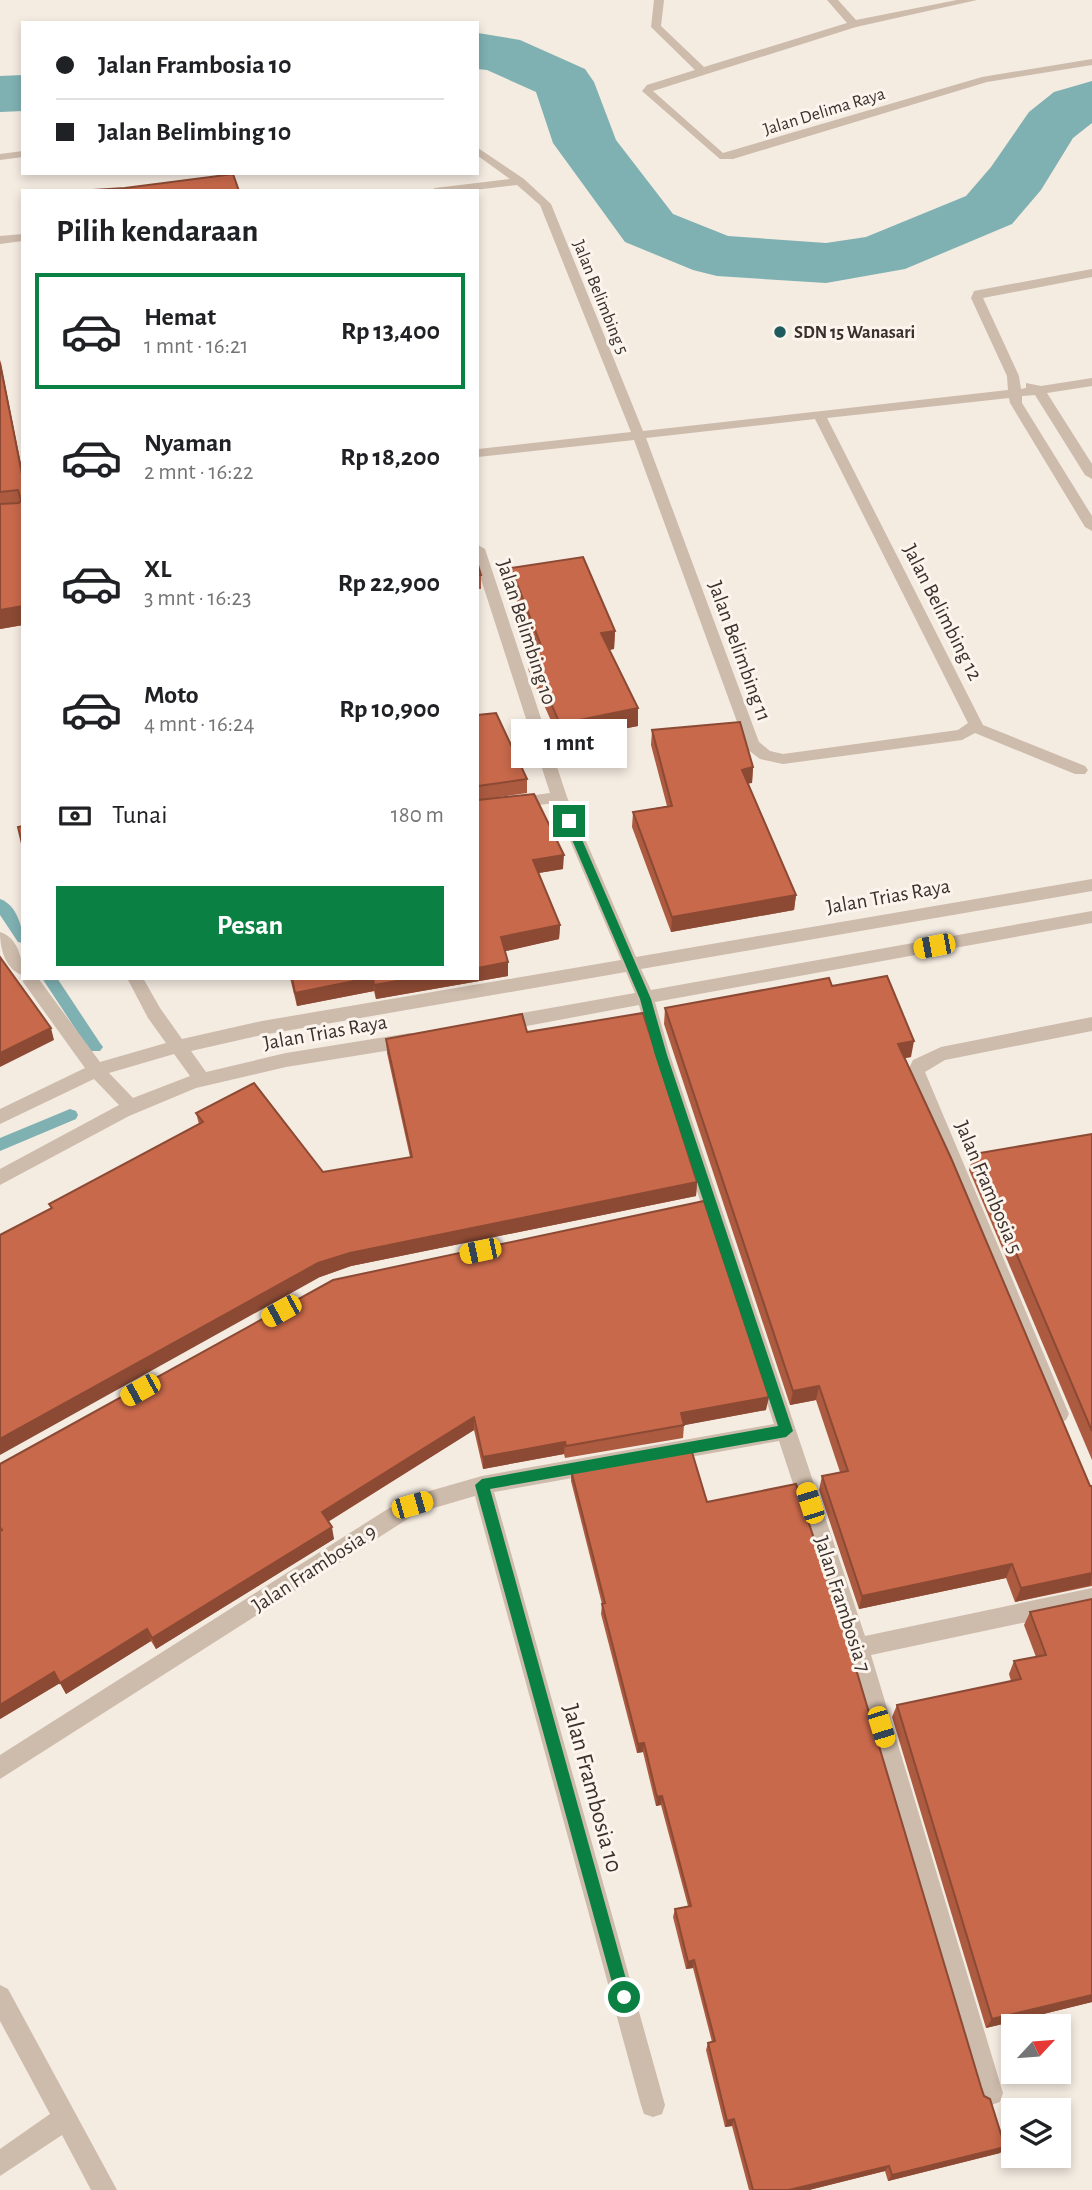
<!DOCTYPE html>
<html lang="id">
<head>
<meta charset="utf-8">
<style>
  :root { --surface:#fff; --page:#f2f2f2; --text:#202124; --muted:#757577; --line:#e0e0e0; --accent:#0b8043 }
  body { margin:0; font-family:"Alegreya Sans",sans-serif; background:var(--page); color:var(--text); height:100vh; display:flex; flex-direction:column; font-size:26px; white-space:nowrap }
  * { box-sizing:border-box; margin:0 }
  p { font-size:23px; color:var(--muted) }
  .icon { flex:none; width:38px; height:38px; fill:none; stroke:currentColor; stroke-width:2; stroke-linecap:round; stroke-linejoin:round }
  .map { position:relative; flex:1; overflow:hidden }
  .details { position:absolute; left:21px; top:189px; width:458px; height:791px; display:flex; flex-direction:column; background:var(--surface); border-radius:0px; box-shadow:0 4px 10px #0003 }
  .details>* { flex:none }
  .guide { position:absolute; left:21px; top:21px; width:458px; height:154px; border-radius:0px; box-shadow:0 4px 10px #0003; display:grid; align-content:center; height:154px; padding:0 35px; background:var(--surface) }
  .needle { width:46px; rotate:64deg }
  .buttons { position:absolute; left:1001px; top:2014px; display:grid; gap:14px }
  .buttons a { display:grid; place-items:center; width:70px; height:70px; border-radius:0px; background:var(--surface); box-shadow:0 4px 10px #0003; font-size:35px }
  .end { position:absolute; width:32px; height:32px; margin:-16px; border:9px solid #0b8043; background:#fff; box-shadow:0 0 0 4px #fff }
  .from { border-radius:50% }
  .bubble { position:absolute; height:49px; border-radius:0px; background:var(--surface); box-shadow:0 4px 10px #0003; font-size:23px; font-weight:600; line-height:49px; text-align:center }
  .car { position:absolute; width:21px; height:42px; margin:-21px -10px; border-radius:9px; box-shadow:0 0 5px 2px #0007; background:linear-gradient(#f5c518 24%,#345 0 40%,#f5c518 0 76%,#345 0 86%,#f5c518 0) }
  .guide b { display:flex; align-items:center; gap:24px; height:66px; font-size:26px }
  .guide b+b { border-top:2px solid var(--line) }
  .guide i { width:18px; height:18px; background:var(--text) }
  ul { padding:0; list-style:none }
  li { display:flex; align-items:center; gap:21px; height:116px; margin:0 14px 10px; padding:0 21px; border:4px solid transparent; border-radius:0px }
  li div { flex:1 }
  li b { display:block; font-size:26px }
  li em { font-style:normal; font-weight:600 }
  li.current { border-color:var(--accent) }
  li>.icon { width:63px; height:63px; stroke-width:1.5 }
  h2 { padding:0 35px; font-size:32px; line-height:84px }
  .pay { display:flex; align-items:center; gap:18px; height:77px; padding:0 35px; font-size:26px }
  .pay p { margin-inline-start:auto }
  .cta { display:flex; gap:14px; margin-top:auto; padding:14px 35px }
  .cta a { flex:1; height:80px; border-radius:0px; background:var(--accent); color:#fff; font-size:28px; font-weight:600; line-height:80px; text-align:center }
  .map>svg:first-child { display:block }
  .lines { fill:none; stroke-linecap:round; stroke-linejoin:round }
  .stream { fill:#7fb0b2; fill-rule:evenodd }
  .river { fill:#7fb0b2; fill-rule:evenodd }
  .minor { fill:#cdbbac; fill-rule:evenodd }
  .wall { fill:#ac5a40 }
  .shaded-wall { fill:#8c4a34 }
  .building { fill:#c8694b; stroke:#8c4a34; stroke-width:2 }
  .route { fill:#0b8043 }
  .poi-dot { fill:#1f5a5e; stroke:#fbf5ee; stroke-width:2.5 }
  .labels { text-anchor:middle; stroke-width:6; stroke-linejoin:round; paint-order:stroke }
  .far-street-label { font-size:18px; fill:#3b302b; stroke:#fbf5ee }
  .far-poi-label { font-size:18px; font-weight:bold; fill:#3b302b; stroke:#fbf5ee; text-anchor:start }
  .street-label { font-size:21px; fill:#3b302b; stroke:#fbf5ee }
  .near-street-label { font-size:24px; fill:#3b302b; stroke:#fbf5ee }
</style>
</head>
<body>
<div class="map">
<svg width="1092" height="2190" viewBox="0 0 1092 2190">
  <rect width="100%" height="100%" fill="#f4ebe1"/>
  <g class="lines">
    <g class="stream">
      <path d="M0,899C17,905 23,928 23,943L18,942L0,915Z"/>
      <path d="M42,978H57L100,1043L103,1047L100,1051H90Z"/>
      <path d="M70,1109L76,1111L78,1115L76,1119L0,1151V1138Z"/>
    </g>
    <g class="river">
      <path d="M478,33L520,40L585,69L594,82L616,140L673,214L728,236L826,243L866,237L966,196L991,167L1029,112L1054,92L1092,81V123L1073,138L1041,190L1012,224L905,269L826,283L717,276L693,270L625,242L553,143L536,92L487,70L478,69Z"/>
      <path d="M23,75V111L0,112V76Z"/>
    </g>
    <g class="minor">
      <path d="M654,0H664L661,26L704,67L847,23L827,0H838L856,20L957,0H977L856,27L653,91L723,153L982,77L1092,59V65L987,82L733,159H720L642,91L647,85L695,70L651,27Z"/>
      <path d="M478,148L524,179L551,204L643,431L1008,390L1007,376L971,298L974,291L1092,269V277L983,298L1019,376L1021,389L1026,388V383L1041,386L1092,378V386L1047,393L1092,464V479L1085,475L1035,395L1022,396V403L1092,516V531L1085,527L1010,403L1009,398L827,418L983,725L1085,766L1088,770L1085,774H1075L975,733L962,740L783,764L760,759L747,749L634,440L478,457V449L631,432L540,205L517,185L466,191H429L435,188L510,179L478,156ZM815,419L968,723L958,730L783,754L770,751L759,742L646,438Z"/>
      <path d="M23,151V157L0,160V154Z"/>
      <path d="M23,234V241L0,244V236Z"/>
      <path d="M478,545L485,549L567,797L636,957L1092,879V891L641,969L651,990L1092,911V923L655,1002L670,1055L865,1636L1092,1588V1608L871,1655L1003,2093L1000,2102L991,2105L982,2102L979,2093L847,1648L779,1441L494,1492L665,2105L662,2114L653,2117L644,2114L641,2105L475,1496L417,1513L0,1779V1755L405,1498L482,1476L774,1424L652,1055L639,1005L500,1031L494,1029L491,1024L494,1019L500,1017L635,993L626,972L262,1035L191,1051L206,1072L286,1053L410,1033L416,1035L419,1040L416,1045L410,1047L286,1067L196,1088L129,1116L0,1185V1169L119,1105L94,1079L0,1124V1109L85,1068L23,982L22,975C5,969 0,948 0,932C19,938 23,961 23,978H38L100,1062L166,1043L148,1018L127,978H143L160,1008L182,1039L262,1021L621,960L554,803L478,813V803L550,793L478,570ZM174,1054L190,1076L133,1098L109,1073Z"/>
      <path d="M1092,1017V1031L945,1060L925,1072L1069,1414L1066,1420L1059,1423L1052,1420L1049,1414L907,1072L913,1060L941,1047Z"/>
      <path d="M0,1985L8,1989L117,2190H91L62,2135L0,2176V2149L50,2114L0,2021Z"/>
    </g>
  </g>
  <g class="wall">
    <path d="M0,360L23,475V625L0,629Z"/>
    <path d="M478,565L481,575V589H478Z"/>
    <path d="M511,568L615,631L614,649L609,650L638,726L560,741L528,669V651L535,650L511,585Z"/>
    <path d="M478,715L527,779V793L478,800Z"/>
    <path d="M652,730L753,767L752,783H748L796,895L794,910L671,932L632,827L633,812L667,806L651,745Z"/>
    <path d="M478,800L563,869L538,873L560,925L559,939L505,951L508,976L376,999L374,991L297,1006L290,978H478Z"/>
    <path d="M665,1008L911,1057L905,1058L1090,1486H1092V1586L1015,1602L1006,1578L859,1609L819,1490L822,1476L840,1472L816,1400L790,1405L664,1024Z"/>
    <path d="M527,1032L697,1182L696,1196L351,1266L320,1277L51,1208L49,1204L199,1124L196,1113L323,1172L410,1157L387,1053L386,1039Z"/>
    <path d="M1092,1134V1460L969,1170L974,1154Z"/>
    <path d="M333,1280L766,1410L684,1425L683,1438L565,1458L564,1454L483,1469L474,1430L328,1522L334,1539L156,1649L151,1641L66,1694L60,1683L0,1719V1464Z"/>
    <path d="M571,1470L707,1502L984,2096L1005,2147L1000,2153L888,2181L885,2171L809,2190H749L732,2126L725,2127L706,2050L708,2043L712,2042L693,1968L686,1969L673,1917L675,1909L688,1906L661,1805L656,1806L643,1752L637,1753L601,1614L602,1604L571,1481Z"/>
    <path d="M1092,1599V2002L986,2028L892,1717L897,1705L1011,1681L1009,1674L1014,1661L1036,1657L1024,1625L1030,1612Z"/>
  </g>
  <g class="shaded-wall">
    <path d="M0,360L23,475V479L0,363Z"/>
    <path d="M23,606V625L0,629V610Z"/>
    <path d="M615,631L614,649L601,651V633Z"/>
    <path d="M638,708V726L560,741V724Z"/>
    <path d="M753,767L752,783L741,785L742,770Z"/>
    <path d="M564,855L563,869L533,874V860Z"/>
    <path d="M796,895L794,910L671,932L672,917Z"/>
    <path d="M560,925L559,939L502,952L501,937Z"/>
    <path d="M508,962V976L376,999L374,985L415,978H478V968Z"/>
    <path d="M369,978H373L374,991L297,1006L295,993Z"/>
    <path d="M51,1028L54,1040L0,1067V1053Z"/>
    <path d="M914,1041L911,1057L895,1060L898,1044Z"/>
    <path d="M697,1182L696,1196L351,1266L320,1277L0,1455V1439L318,1263L350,1253Z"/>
    <path d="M819,1386L816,1400L790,1405L793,1391Z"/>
    <path d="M769,1397L766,1410L680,1426L681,1413Z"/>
    <path d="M474,1417V1430L324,1524L322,1512Z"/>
    <path d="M565,1442L564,1454L483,1469V1457Z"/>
    <path d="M332,1527L334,1539L156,1649L152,1638Z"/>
    <path d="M1012,1564L1006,1578L859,1609L862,1596Z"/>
    <path d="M1092,1573L1091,1585L1015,1602L1021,1588Z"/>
    <path d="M147,1629L151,1641L66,1694L60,1683Z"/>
    <path d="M54,1672L60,1683L0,1719V1705Z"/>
    <path d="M644,1743L643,1752L637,1753L638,1744Z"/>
    <path d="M662,1796L661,1805L656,1806L657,1797Z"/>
    <path d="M694,1960L693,1968L686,1969L688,1962Z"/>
    <path d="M1092,1995V2002L986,2028L992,2019Z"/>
    <path d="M734,2119L732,2126L725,2127L727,2121Z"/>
    <path d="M1005,2147L1000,2153L888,2181L892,2175Z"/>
    <path d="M889,2166L885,2171L809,2190H789Z"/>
  </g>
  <g class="building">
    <path d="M233,174L239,191H77L125,188Z"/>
    <path d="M0,363L23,479V606L0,610V504L19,503L21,500L18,490L0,492Z"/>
    <path d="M583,557L615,631L601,633L638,708L560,724L528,651L542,648L511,568Z"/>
    <path d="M478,565L481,575H478Z"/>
    <path d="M496,713L527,779L478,786V715Z"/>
    <path d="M740,722L753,767L742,770L796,895L672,917L633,812L672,806L652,730Z"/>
    <path d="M534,794L564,855L533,860L560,925L501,937L508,962L478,968V800Z"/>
    <path d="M23,826V848L18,827Z"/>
    <path d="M0,957L51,1028L0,1053Z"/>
    <path d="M887,976L914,1041L898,1044L951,1158L1090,1486H1092V1573L1021,1588L1012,1564L862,1596L822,1476L848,1471L819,1386L793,1391L665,1008L829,978L832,986Z"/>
    <path d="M292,978H369L295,993Z"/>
    <path d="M373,978H415L374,985Z"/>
    <path d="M643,1013L697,1182L350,1253L318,1263L0,1439V1235L52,1208L49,1204L203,1122L196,1113L254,1083L323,1172L412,1157L386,1039L522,1014L527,1032Z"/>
    <path d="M1092,1134V1431L974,1154Z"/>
    <path d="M704,1201L769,1397L681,1413L684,1425L566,1446L565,1442L483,1457L474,1417L322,1512L332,1527L152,1638L147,1629L60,1683L54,1672L0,1705V1531L2,1530L0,1527V1464L333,1280Z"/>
    <path d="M691,1449L707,1502L796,1484L847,1639L981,2087L984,2096L990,2099L1005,2147L892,2175L889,2166L789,2190H753L734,2119L727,2121L708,2043L715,2041L694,1960L688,1962L675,1909L691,1906L662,1796L657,1797L644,1743L638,1744L602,1604L605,1603L571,1470Z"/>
    <path d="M1092,1599V1995L992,2019L897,1705L1021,1679L1014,1661L1046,1655L1030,1612Z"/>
  </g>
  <path class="route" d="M569,817L574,821L651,999L667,1055L793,1431L786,1437L490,1489L631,1997L629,2002L624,2005L618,2002L616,1997L475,1485L482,1479L778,1426L655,1055L640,999L564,821Z"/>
  <circle class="poi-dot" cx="780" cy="332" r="7"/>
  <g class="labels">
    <g class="far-street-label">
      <text transform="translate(824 111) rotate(-17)" y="6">Jalan Delima Raya</text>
      <text transform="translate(601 297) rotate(68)" y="6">Jalan Belimbing 5</text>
    </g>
    <g class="far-poi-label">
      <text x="794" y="338">SDN 15 Wanasari</text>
    </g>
    <g class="street-label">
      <text transform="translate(943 612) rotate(63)" y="7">Jalan Belimbing 12</text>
      <text transform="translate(527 632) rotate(72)" y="7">Jalan Belimbing 10</text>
      <text transform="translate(740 651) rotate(70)" y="7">Jalan Belimbing 11</text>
      <text transform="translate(888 896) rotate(-10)" y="7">Jalan Trias Raya</text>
      <text transform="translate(325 1032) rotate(-10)" y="7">Jalan Trias Raya</text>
      <text transform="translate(989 1187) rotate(67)" y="7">Jalan Frambosia 5</text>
      <text transform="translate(314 1568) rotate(-33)" y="7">Jalan Frambosia 9</text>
      <text transform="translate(843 1604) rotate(72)" y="7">Jalan Frambosia 7</text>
    </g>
    <g class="near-street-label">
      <text transform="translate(593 1788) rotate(75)" y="8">Jalan Frambosia 10</text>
    </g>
  </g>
</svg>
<div class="buttons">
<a><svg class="needle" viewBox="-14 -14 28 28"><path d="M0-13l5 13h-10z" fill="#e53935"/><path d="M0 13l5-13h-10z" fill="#757577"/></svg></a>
<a><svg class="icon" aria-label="layers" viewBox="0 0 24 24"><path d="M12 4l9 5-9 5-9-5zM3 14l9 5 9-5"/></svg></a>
</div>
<i class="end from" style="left:624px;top:1997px"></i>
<i class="end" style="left:569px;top:821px"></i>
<div class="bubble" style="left:511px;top:719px;width:116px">1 mnt</div>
<i class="car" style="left:934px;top:946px;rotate:259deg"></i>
<i class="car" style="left:480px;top:1251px;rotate:258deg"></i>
<i class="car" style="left:281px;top:1311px;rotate:241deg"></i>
<i class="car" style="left:140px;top:1390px;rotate:241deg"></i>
<i class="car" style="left:810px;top:1503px;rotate:342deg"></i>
<i class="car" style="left:412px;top:1505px;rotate:74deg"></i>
<i class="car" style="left:881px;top:1727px;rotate:163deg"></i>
<div class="guide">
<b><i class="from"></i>Jalan Frambosia 10</b>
<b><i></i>Jalan Belimbing 10</b>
</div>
<section class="details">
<h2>Pilih kendaraan</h2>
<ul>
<li class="current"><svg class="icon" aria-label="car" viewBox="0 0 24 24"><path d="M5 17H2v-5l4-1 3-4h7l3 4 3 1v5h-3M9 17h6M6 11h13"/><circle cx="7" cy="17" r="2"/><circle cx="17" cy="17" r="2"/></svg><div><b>Hemat</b><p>1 mnt · 16:21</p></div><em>Rp 13,400</em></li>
<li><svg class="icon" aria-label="car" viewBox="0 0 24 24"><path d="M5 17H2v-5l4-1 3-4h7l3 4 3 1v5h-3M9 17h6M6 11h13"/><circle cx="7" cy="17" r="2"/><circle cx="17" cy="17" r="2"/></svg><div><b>Nyaman</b><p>2 mnt · 16:22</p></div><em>Rp 18,200</em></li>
<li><svg class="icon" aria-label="car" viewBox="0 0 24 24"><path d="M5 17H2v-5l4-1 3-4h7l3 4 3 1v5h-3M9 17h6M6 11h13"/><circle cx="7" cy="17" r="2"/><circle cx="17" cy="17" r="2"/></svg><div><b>XL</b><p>3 mnt · 16:23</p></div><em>Rp 22,900</em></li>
<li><svg class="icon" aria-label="car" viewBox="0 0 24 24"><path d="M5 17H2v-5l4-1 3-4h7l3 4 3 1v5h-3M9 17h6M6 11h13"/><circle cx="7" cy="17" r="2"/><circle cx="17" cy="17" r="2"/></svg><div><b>Moto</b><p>4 mnt · 16:24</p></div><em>Rp 10,900</em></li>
</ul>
<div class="pay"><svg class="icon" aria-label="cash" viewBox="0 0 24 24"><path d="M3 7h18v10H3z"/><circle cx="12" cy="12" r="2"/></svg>Tunai<p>180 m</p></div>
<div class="cta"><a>Pesan</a></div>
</section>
</div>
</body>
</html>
